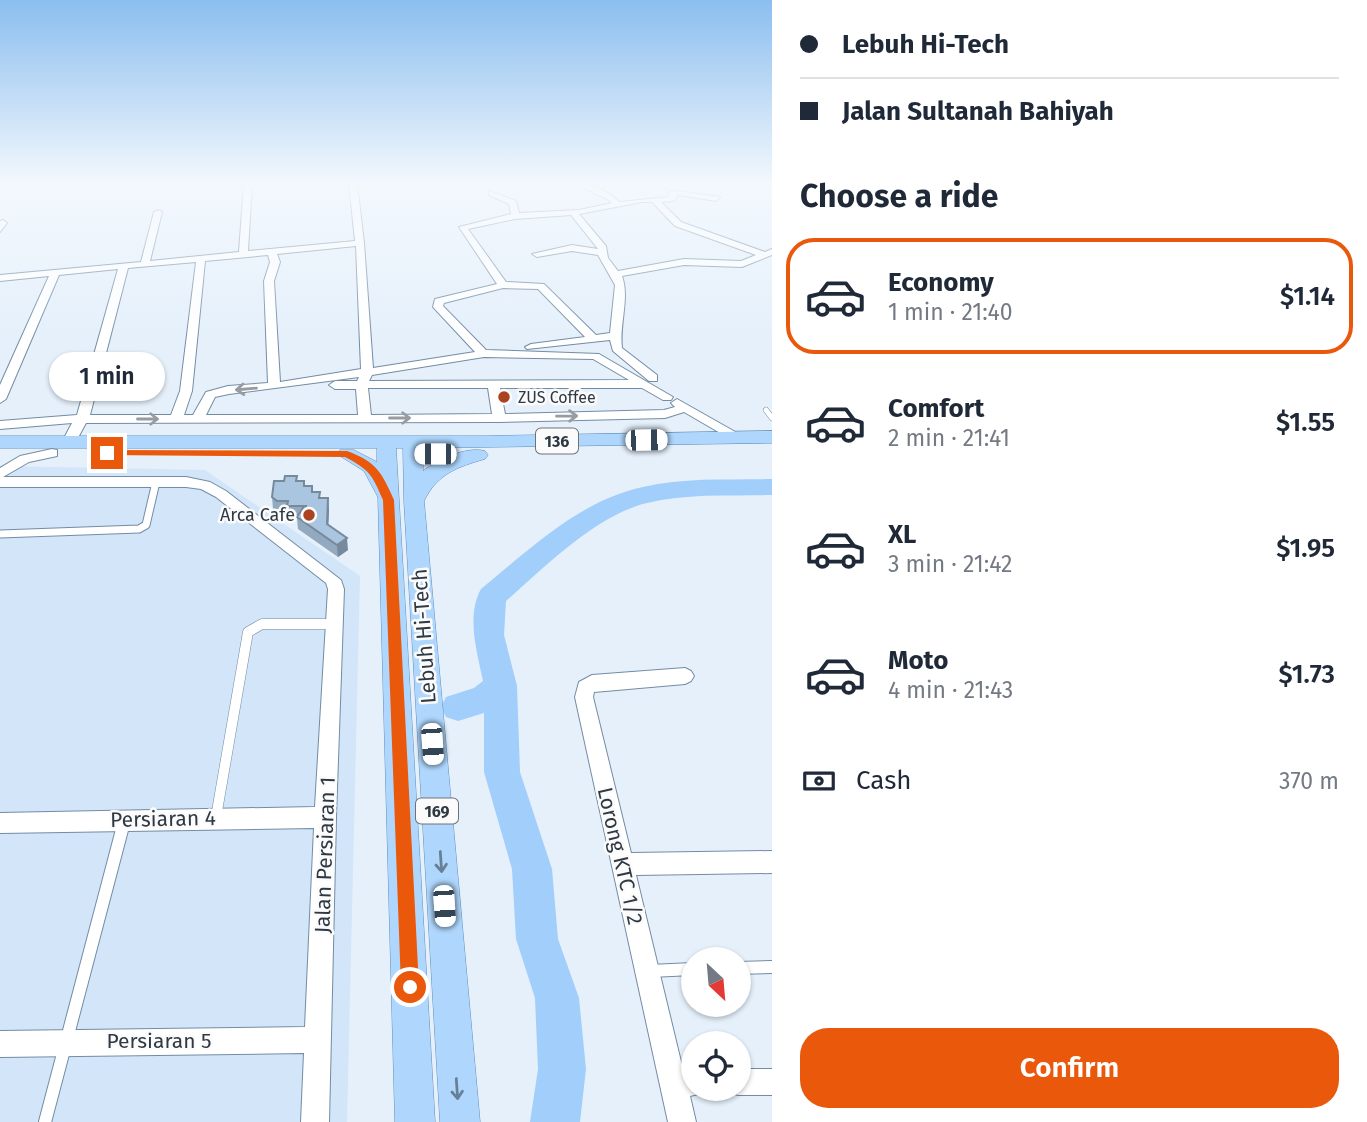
<!DOCTYPE html>
<html lang="en">
<head>
<meta charset="utf-8">
<style>
  :root { --surface:#fff; --page:#f2f2f3; --text:#1f2937; --muted:#747a83; --line:#e0e1e3; --accent:#ea580c }
  body { margin:0; font-family:"Fira Sans",sans-serif; background:var(--page); color:var(--text); height:100vh; display:flex; flex-direction:column; font-size:26px; white-space:nowrap }
  * { box-sizing:border-box; margin:0 }
  p { font-size:23px; color:var(--muted) }
  .icon { flex:none; width:38px; height:38px; fill:none; stroke:currentColor; stroke-width:2; stroke-linecap:round; stroke-linejoin:round }
  .map { position:relative; flex:1; overflow:hidden }
  .panel { display:flex; flex-direction:column; background:var(--surface); width:595px }
  .panel>* { flex:none }
  .guide { display:grid; align-content:center; height:154px; padding:0 28px; background:var(--surface) }
  .needle { width:46px; rotate:154deg }
  .fabs { position:absolute; left:681px; top:947px; display:grid; gap:14px }
  .fabs a { display:grid; place-items:center; width:70px; height:70px; border-radius:50%; background:var(--surface); box-shadow:0 2px 5px #0004; font-size:35px }
  .end { position:absolute; width:32px; height:32px; margin:-16px; border:9px solid #ea580c; background:#fff; box-shadow:0 0 0 4px #fff }
  .from { border-radius:50% }
  .bubble { position:absolute; height:49px; border-radius:24px; background:var(--surface); box-shadow:0 2px 5px #0004; font-size:23px; font-weight:600; line-height:49px; text-align:center }
  .car { position:absolute; width:21px; height:42px; margin:-21px -10px; border-radius:9px; box-shadow:0 0 5px 2px #0007; background:linear-gradient(#fff 24%,#345 0 40%,#fff 0 76%,#345 0 86%,#fff 0) }
  .guide b { display:flex; align-items:center; gap:24px; height:66px; font-size:26px }
  .guide b+b { border-top:2px solid var(--line) }
  .guide i { width:18px; height:18px; background:var(--text) }
  ul { padding:0; list-style:none }
  li { display:flex; align-items:center; gap:21px; height:116px; margin:0 14px 10px; padding:0 14px; border:4px solid transparent; border-radius:28px }
  li div { flex:1 }
  li b { display:block; font-size:26px }
  li em { font-style:normal; font-weight:600 }
  li.on { border-color:var(--accent) }
  li>.icon { width:63px; height:63px; stroke-width:1.5 }
  h2 { padding:0 28px; font-size:32px; line-height:84px }
  .pay { display:flex; align-items:center; gap:18px; height:77px; padding:0 28px; font-size:26px }
  .pay p { margin-inline-start:auto }
  .action { display:flex; gap:14px; margin-top:auto; padding:14px 28px }
  .action a { flex:1; height:80px; border-radius:28px; background:var(--accent); color:#fff; font-size:28px; font-weight:600; line-height:80px; text-align:center }
  main { display:flex; flex:1; min-height:0 }
  .map>svg:first-child { display:block }
  .built { fill:#d2e5f9 }
  .lines { fill:none; stroke-linecap:round; stroke-linejoin:round }
  .river { fill:#a1cefa; fill-rule:evenodd }
  .lane-far3-casing { stroke:#738ca4; stroke-width:6 }
  .lane-far2-casing { stroke:#738ca4; stroke-width:9 }
  .lane-far1-casing { stroke:#738ca4; stroke-width:11 }
  .lane-casing { stroke:#738ca4; stroke-width:14 }
  .street-casing { stroke:#738ca4; stroke-width:2 }
  .primary-casing { stroke:#5f8ebb; stroke-width:1 }
  .lane-far3 { stroke:#fff; stroke-width:5 }
  .lane-far2 { stroke:#fff; stroke-width:7 }
  .lane-far1 { stroke:#fff; stroke-width:10 }
  .lane { stroke:#fff; stroke-width:12 }
  .street { fill:#fff; fill-rule:evenodd }
  .primary { fill:#afd7fd; fill-rule:evenodd }
  .wall { fill:#92a9c0 }
  .shaded-wall { fill:#778a9c }
  .building { fill:#aac5df; stroke:#778a9c; stroke-width:2 }
  .oneway { stroke:#969ca1 }
  .oneway2 { stroke:#688097 }
  .route { fill:#ea580c }
  .poi-dot { fill:#ab4321; stroke:#fbfbfb; stroke-width:2.5 }
  .labels { text-anchor:middle; stroke-width:5; stroke-linejoin:round; paint-order:stroke }
  .far-poi-label { font-size:16px; fill:#2e3943; stroke:#fbfbfb; text-anchor:start }
  .shield { fill:#fbfbfb; stroke:#6c737a; stroke-width:2 }
  .shield-label { font-size:16px; font-weight:bold; fill:#2e3943 }
  .poi-label { font-size:18px; fill:#2e3943; stroke:#fbfbfb; text-anchor:end }
  .near-street-label { font-size:21px; fill:#2e3943; stroke:#fbfbfb }
</style>
</head>
<body>
<main>
<div class="map">
<svg width="772" height="1122" viewBox="0 0 772 1122">
  <rect width="100%" height="100%" fill="#e5f0fb"/>
  <path class="built" d="M0,466L205,470L360,576L347,1122H0Z"/>
  <g class="lines">
    <path class="river" d="M772,479V495C731,496 687,493 647,503C596,515 545,567 506,601L504,635L517,686L520,772L552,869L558,939L579,998L586,1069L580,1122H530L538,1069L535,998L516,939L512,869L484,772V713L458,721L446,717L441,707L446,697L474,688L483,681C477,652 466,616 481,589C529,550 580,500 643,487C685,477 729,480 772,479Z"/>
    <g class="lane-far3-casing">
      <path id="lane-far3" d="M766,410L772,418"/>
    </g>
    <g class="lane-far2-casing">
      <path id="lane-far2" d="M0,534L139,529L146,525L156,482"/>
    </g>
    <g class="lane-far1-casing">
      <g id="lane-far1">
        <path d="M216,817L248,632L262,624H335"/>
        <path d="M122,828L124,822"/>
      </g>
    </g>
    <g class="lane-casing">
      <g id="lane">
        <path d="M738,968L772,967"/>
        <path d="M650,971L693,969"/>
        <path d="M45,1122L123,826"/>
      </g>
    </g>
    <g class="street-casing">
      <g id="street">
        <path d="M244,183H252L248,251L355,241L349,183H357L364,243L373,368L475,352L433,307L435,299L497,284L459,227L511,214L509,204L489,195V191L516,201L519,213L579,210L612,203C601,193 587,193 577,183C593,183 608,192 619,202L668,197L670,192L678,191L720,197L717,201L678,195L674,201L661,202L681,222L765,252L772,249V255L742,267L684,265L622,276C630,298 619,324 622,348L657,375V381H649L613,351L610,340L527,349L525,347L531,344L585,337L538,289L503,288L444,303L443,306L486,350L599,354L673,397L671,400H663L642,388H500L505,414L664,410L675,407L671,403L677,399L746,438L744,441H734L684,412L665,418L499,422L86,423L74,445L69,446L62,442L72,423L0,429V421L77,415L118,269L59,275L6,399L0,403V385L49,276L0,281V275L141,262L154,212L158,210L162,212L150,261L239,252ZM642,202H652L675,226L756,255L741,261L684,259L618,271L608,258L606,246L579,214ZM571,215L598,249L572,245L532,254L537,257L572,251L598,255L615,285L610,333L596,335L544,284L506,282L468,229L515,219ZM356,246L361,369L280,382L274,281L280,262L277,254ZM268,255L270,262L264,281L268,383L228,386L206,392L193,415H184L192,391L205,261ZM196,262L180,391L171,415H90L128,268ZM484,357L593,359L629,380L369,381L372,375ZM359,377L357,381H335L329,385L335,389H356L358,415H206L215,397L229,394ZM368,388H488L492,414L371,415Z"/>
        <path d="M3,220L7,223L0,232V221Z"/>
        <path d="M52,449L57,450V456L29,462L3,477H186L210,482L226,491L341,580L344,589L336,817L329,1122H301L304,1053L0,1057V1031L305,1027L314,828L0,833V813L315,807L328,589L326,583L216,497L201,489L186,487H0V468L20,456Z"/>
        <path d="M685,668L691,671L694,676L691,681L685,684L594,692L593,697L631,853L772,851V873L636,875L683,1070H693V1088H704L703,1093L690,1096L696,1122H668L575,697L579,682L592,675Z"/>
        <path d="M738,1069H772V1095H738L728,1092L727,1088H738Z"/>
      </g>
    </g>
    <g class="primary-casing">
      <path id="primary" d="M772,431V443L423,448V471C438,459 467,446 485,451L488,455L485,459C457,467 437,474 424,501L480,1122H440L404,501L403,448H396L435,1122H395L378,497L364,471L337,454L340,450H354L377,462V448H0V436H484Z"/>
    </g>
    <use href="#lane-far3" class="lane-far3"/>
    <use href="#lane-far2" class="lane-far2"/>
    <use href="#lane-far1" class="lane-far1"/>
    <use href="#lane" class="lane"/>
    <use href="#street" class="street"/>
    <use href="#primary" class="primary"/>
  </g>
  <path class="wall" d="M284,481H304L305,486H312V492H320V498L329,509L328,525L348,550L338,557L298,529L297,518H289L288,513H279L273,509L272,497Z"/>
  <g class="shaded-wall">
    <path d="M328,498L329,509L328,536L327,524Z"/>
    <path d="M347,538L348,550L338,557L337,545Z"/>
  </g>
  <path class="building" d="M285,476H297L296,481H304V486H312V492H320L319,498H328L327,524L347,538L337,545L297,517L303,508L306,510V506H287L288,501H277L272,497L274,481H284Z"/>
  <defs><path id="oneway-shaft" d="M-6 0H5M1.5-3L5.5 0L1.5 3" fill="none" stroke-width="1.6" stroke-linecap="round" stroke-linejoin="round" transform="scale(1.75)"/></defs>
  <g class="oneway">
    <use href="#oneway-shaft" transform="translate(246 389) rotate(175)"/>
    <use href="#oneway-shaft" transform="translate(567 416) rotate(-1)"/>
    <use href="#oneway-shaft" transform="translate(400 418)"/>
    <use href="#oneway-shaft" transform="translate(148 419)"/>
  </g>
  <g class="oneway2">
    <use href="#oneway-shaft" transform="translate(441 862) rotate(86)"/>
    <use href="#oneway-shaft" transform="translate(457 1089) rotate(86)"/>
  </g>
  <linearGradient id="sky" x2="0" y2="1"><stop stop-color="#8bbeef"/><stop offset="0.54" stop-color="#f3f8fd"/><stop offset="1" stop-color="#f3f8fd" stop-opacity="0"/></linearGradient>
  <rect width="772" height="340" fill="url(#sky)"/>
  <path class="route" d="M107,450L347,451C377,462 382,473 394,500L419,987L416,994L410,996L403,994L401,987L383,500C372,475 370,470 345,457L103,455L102,453Z"/>
  <g class="poi-dot">
    <circle cx="504" cy="397" r="7"/>
    <circle cx="309" cy="515" r="7"/>
  </g>
  <g class="labels">
    <g class="far-poi-label">
      <text x="518" y="403">ZUS Coffee</text>
    </g>
    <g class="shield">
      <rect x="536" y="428.5" width="42" height="25" rx="5"/>
      <rect x="416" y="798.5" width="42" height="25" rx="5"/>
    </g>
    <g class="shield-label">
      <text x="557" y="447">136</text>
      <text x="437" y="817">169</text>
    </g>
    <g class="poi-label">
      <text x="295" y="521">Arca Cafe</text>
    </g>
    <g class="near-street-label">
      <text transform="translate(424 636) rotate(-94)" y="7">Lebuh Hi-Tech</text>
      <text transform="translate(163 819) rotate(-1)" y="7">Persiaran 4</text>
      <text transform="translate(325 855) rotate(-88)" y="7">Jalan Persiaran 1</text>
      <text transform="translate(620 856) rotate(77)" y="7">Lorong KTC 1/2</text>
      <text x="159" y="1048">Persiaran 5</text>
    </g>
  </g>
</svg>
<div class="fabs">
<a><svg class="needle" viewBox="-14 -14 28 28"><path d="M0-13l5 13h-10z" fill="#e53935"/><path d="M0 13l5-13h-10z" fill="#747a83"/></svg></a>
<a><svg class="icon" aria-label="locate" viewBox="0 0 24 24"><circle cx="12" cy="12" r="6"/><path d="M12 2v4M12 18v4M2 12h4M18 12h4"/></svg></a>
</div>
<i class="end from" style="left:410px;top:987px"></i>
<i class="end" style="left:107px;top:453px"></i>
<div class="bubble" style="left:49px;top:352px;width:116px">1 min</div>
<i class="car" style="left:646px;top:440px;rotate:89deg"></i>
<i class="car" style="left:435px;top:454px;rotate:270deg"></i>
<i class="car" style="left:432px;top:744px;rotate:176deg"></i>
<i class="car" style="left:444px;top:906px;rotate:176deg"></i>
</div>
<section class="panel">
<div class="guide">
<b><i class="from"></i>Lebuh Hi-Tech</b>
<b><i></i>Jalan Sultanah Bahiyah</b>
</div>
<h2>Choose a ride</h2>
<ul>
<li class="on"><svg class="icon" aria-label="car" viewBox="0 0 24 24"><path d="M5 17H2v-5l4-1 3-4h7l3 4 3 1v5h-3M9 17h6M6 11h13"/><circle cx="7" cy="17" r="2"/><circle cx="17" cy="17" r="2"/></svg><div><b>Economy</b><p>1 min · 21:40</p></div><em>$1.14</em></li>
<li><svg class="icon" aria-label="car" viewBox="0 0 24 24"><path d="M5 17H2v-5l4-1 3-4h7l3 4 3 1v5h-3M9 17h6M6 11h13"/><circle cx="7" cy="17" r="2"/><circle cx="17" cy="17" r="2"/></svg><div><b>Comfort</b><p>2 min · 21:41</p></div><em>$1.55</em></li>
<li><svg class="icon" aria-label="car" viewBox="0 0 24 24"><path d="M5 17H2v-5l4-1 3-4h7l3 4 3 1v5h-3M9 17h6M6 11h13"/><circle cx="7" cy="17" r="2"/><circle cx="17" cy="17" r="2"/></svg><div><b>XL</b><p>3 min · 21:42</p></div><em>$1.95</em></li>
<li><svg class="icon" aria-label="car" viewBox="0 0 24 24"><path d="M5 17H2v-5l4-1 3-4h7l3 4 3 1v5h-3M9 17h6M6 11h13"/><circle cx="7" cy="17" r="2"/><circle cx="17" cy="17" r="2"/></svg><div><b>Moto</b><p>4 min · 21:43</p></div><em>$1.73</em></li>
</ul>
<div class="pay"><svg class="icon" aria-label="cash" viewBox="0 0 24 24"><path d="M3 7h18v10H3z"/><circle cx="12" cy="12" r="2"/></svg>Cash<p>370 m</p></div>
<div class="action"><a>Confirm</a></div>
</section>
</main>
</body>
</html>
